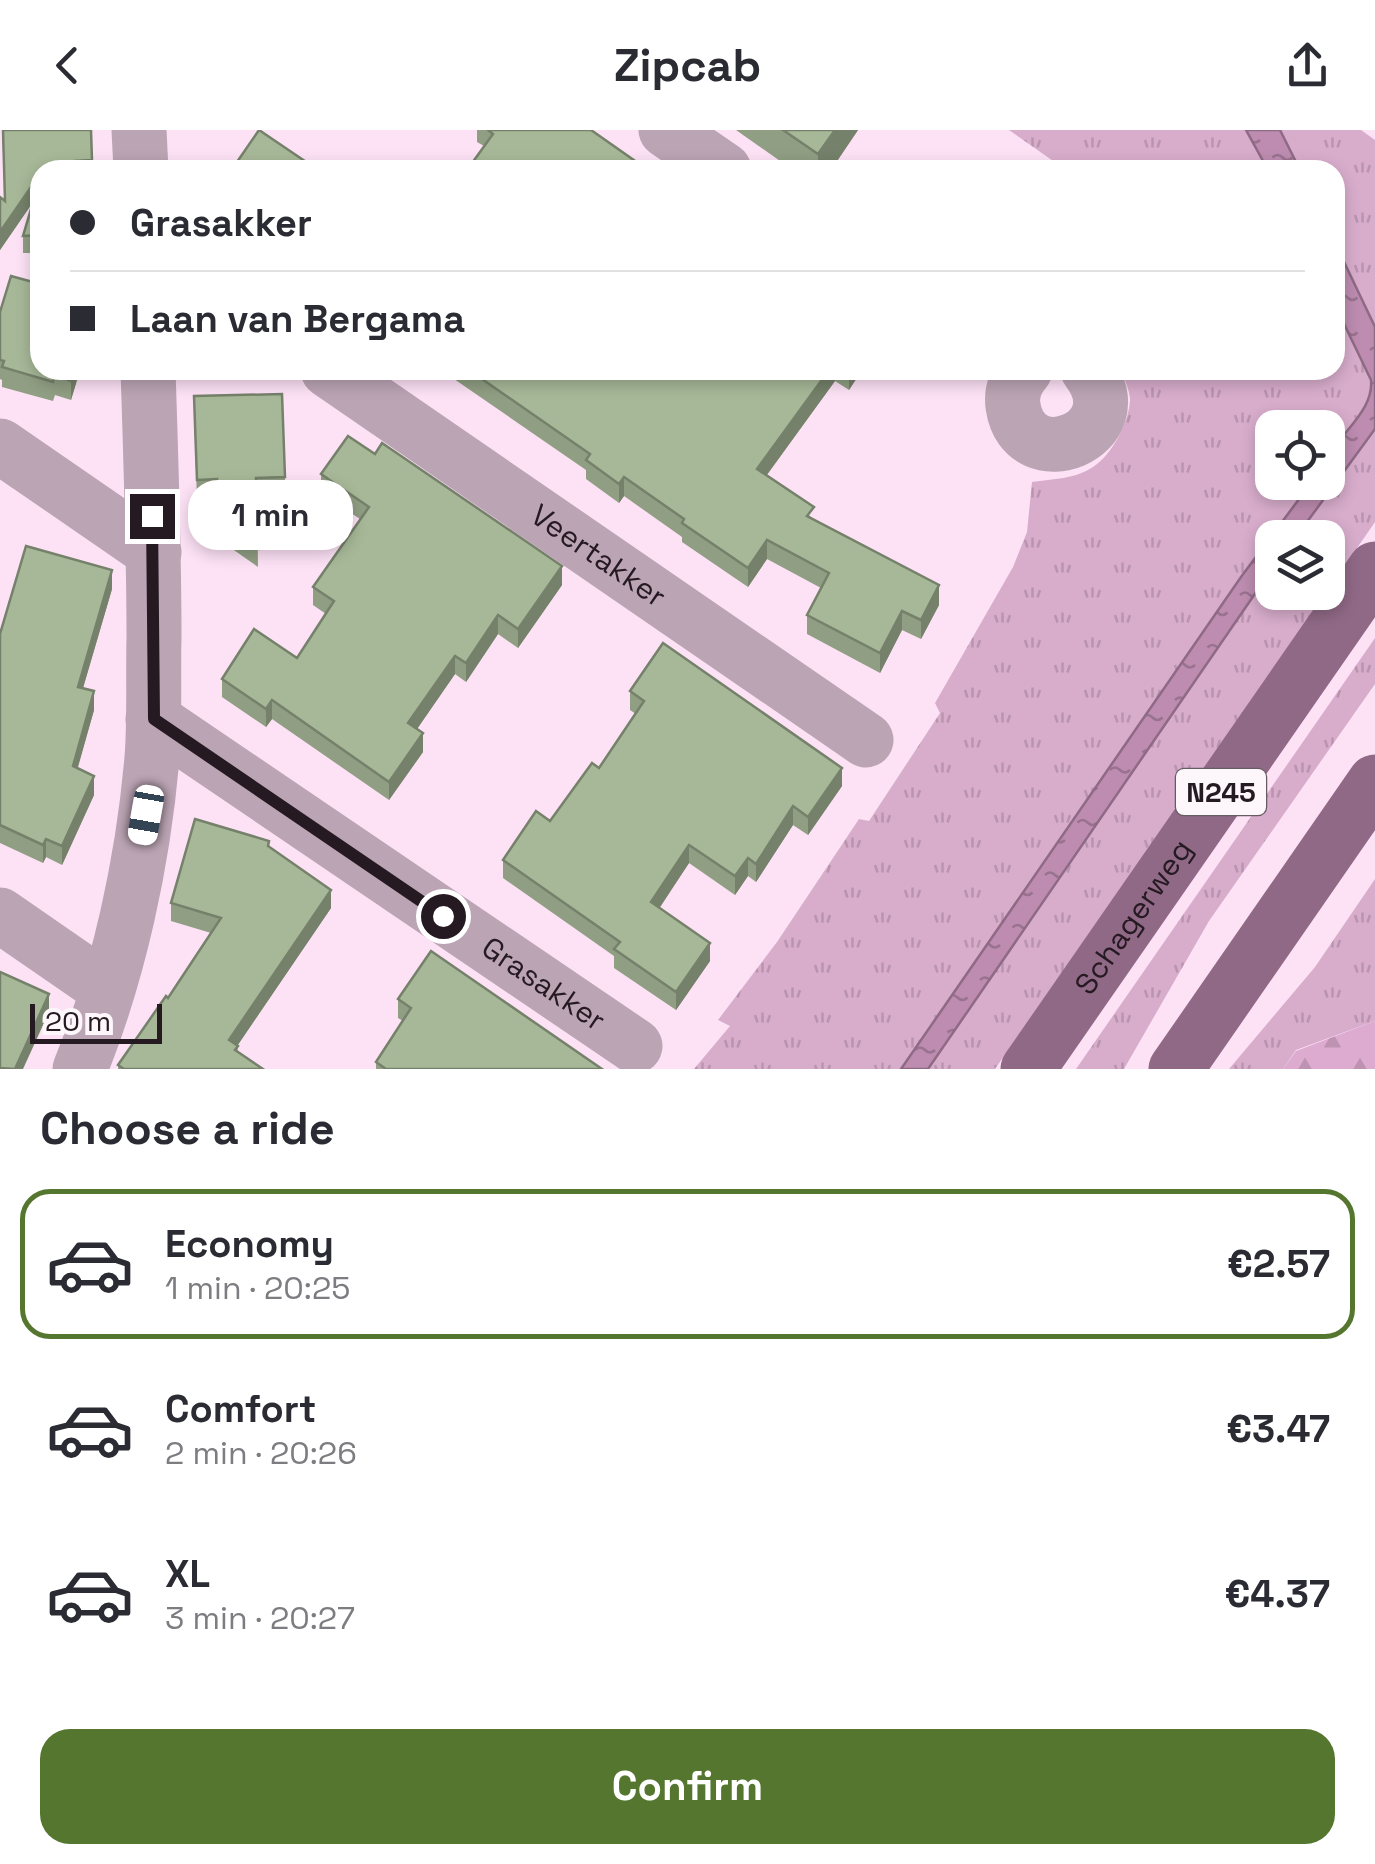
<!DOCTYPE html>
<html lang="en">
<head>
<meta charset="utf-8">
<style>
  :root { --surface:#fff; --page:#f2f2f3; --text:#2b2b33; --muted:#7c7c81; --line:#e1e1e2; --accent:#54762e }
  body { margin:0; font-family:"Space Grotesk",sans-serif; background:var(--page); color:var(--text); height:100vh; display:flex; flex-direction:column; font-size:38px; white-space:nowrap }
  * { box-sizing:border-box; margin:0 }
  p { font-size:32px; color:var(--muted) }
  .icon { flex:none; width:55px; height:55px; fill:none; stroke:currentColor; stroke-width:2; stroke-linecap:round; stroke-linejoin:round }
  .map { position:relative; height:939px; overflow:hidden }
  .drawer { display:flex; flex-direction:column; background:var(--surface); flex:1 }
  .drawer>* { flex:none }
  .guide { position:absolute; left:30px; top:30px; width:1315px; height:220px; border-radius:30px; box-shadow:0 5px 15px #0003; display:grid; align-content:center; height:220px; padding:0 40px; background:var(--surface) }
  .buttons { position:absolute; left:1255px; top:280px; display:grid; gap:20px }
  .buttons a { display:grid; place-items:center; width:90px; height:90px; border-radius:20px; background:var(--surface); box-shadow:0 5px 15px #0003; font-size:50px }
  .scale { position:absolute; left:30px; bottom:25px; width:132px; box-sizing:border-box; padding-left:10px; border:5px solid #251922; border-top:0; font-size:28px; line-height:35px; white-space:nowrap; color:#251922; -webkit-text-stroke:8px #fdf6fb; paint-order:stroke }
  .end { position:absolute; width:45px; height:45px; margin:-22px; border:12px solid #251922; background:#fff; box-shadow:0 0 0 5px #fff }
  .from { border-radius:50% }
  .bubble { position:absolute; height:70px; border-radius:30px; background:var(--surface); box-shadow:0 5px 15px #0003; font-size:32px; font-weight:800; line-height:70px; text-align:center }
  .car { position:absolute; width:30px; height:60px; margin:-30px -15px; border-radius:12px; box-shadow:0 0 8px 2px #0007; background:linear-gradient(#fff 24%,#345 0 40%,#fff 0 76%,#345 0 86%,#fff 0) }
  .guide b { display:flex; align-items:center; gap:35px; height:95px; font-size:38px }
  .guide b+b { border-top:2px solid var(--line) }
  .guide i { width:25px; height:25px; background:var(--text) }
  ul { padding:0; list-style:none }
  li { display:flex; align-items:center; gap:30px; height:150px; margin:0 20px 15px; padding:0 20px; border:5px solid transparent; border-radius:30px }
  li div { flex:1 }
  li b { display:block; font-size:38px }
  li em { font-style:normal; font-weight:800 }
  li.current { border-color:var(--accent) }
  li>.icon { width:90px; height:90px; stroke-width:1.5 }
  h2 { padding:0 40px; font-size:45px; line-height:120px }
  .cta { display:flex; gap:20px; margin-top:auto; padding:20px 40px }
  .cta a { flex:1; height:115px; border-radius:30px; background:var(--accent); color:#fff; font-size:40px; font-weight:800; line-height:115px; text-align:center }
  header { display:flex; justify-content:space-between; align-items:center; height:130px; padding:0 40px; background:var(--surface); font-size:45px; font-weight:800 }
  .map>svg:first-child { display:block }
  .grass { fill:url(#grass-tufts) }
  .forest { fill:url(#forest-firs) }
  .water { fill:url(#water-ripples); stroke:#8f6a85; stroke-width:2.5 }
  .lines { fill:none; stroke-linecap:round; stroke-linejoin:round }
  .minor { stroke:#bba4b4; stroke-width:55 }
  .major { stroke:#906986; stroke-width:55 }
  .wall { fill:#909e83 }
  .shaded-wall { fill:#75816a }
  .building { fill:#a7b898; stroke:#75816a; stroke-width:2.5 }
  .route { stroke:#251922; stroke-width:12 }
  .labels { text-anchor:middle; stroke-width:10; stroke-linejoin:round; paint-order:stroke }
  .shield { fill:#fdf6fb; stroke:#665b63; stroke-width:2.5 }
  .shield-label { font-size:28px; font-weight:bold; fill:#251922 }
  .street-label { font-size:30px; fill:#251922; stroke:#fdf6fb }
</style>
</head>
<body>
<header><svg class="icon" aria-label="back" viewBox="0 0 24 24"><path d="M15 5l-7 7 7 7"/></svg>Zipcab<svg class="icon" aria-label="share" viewBox="0 0 24 24"><path d="M12 15V3M7 8l5-5 5 5M5 13v7h14v-7"/></svg></header>
<div class="map">
<svg width="1375" height="939" viewBox="0 0 1375 939">
  <defs>
    <pattern id="grass-tufts" width="24" height="20" patternUnits="userSpaceOnUse" patternTransform="scale(2.5)"><rect width="24" height="20" fill="#d8adcc"/><path d="M3 7l-1-3M5 7V3M7 7l1-3M15 17l-1-3M17 17v-4M19 17l1-3" fill="none" stroke="#b994af"/></pattern>
    <pattern id="forest-firs" width="22" height="20" patternUnits="userSpaceOnUse" patternTransform="scale(2.5)"><rect width="22" height="20" fill="#ddabd0"/><path d="M5 1l3.5 6h-7zM16 11l3.5 6h-7z" fill="#be93b2"/></pattern>
    <pattern id="water-ripples" width="26" height="14" patternUnits="userSpaceOnUse" patternTransform="scale(2.5)"><rect width="26" height="14" fill="#bd8cb0"/><path d="M2 4q2-2 4 0t4 0M15 11q2-2 4 0t4 0" fill="none" stroke="#99728f"/></pattern>
  </defs>
  <rect width="100%" height="100%" fill="#fde2f6"/>
  <g class="grass">
    <path d="M1009,0H1246L1267,40H1066Z"/>
    <path d="M1280,0H1361L1375,10V197L1335,113V40H1300Z"/>
    <path d="M1335,175L1371,250C1373,276 1342,309 1328,330V298H1272V352L1311,353L1241,447L901,939H694L730,896L718,890L777,812L859,689L869,691L940,583L935,573L1013,437L1027,402L1032,352C1053,349 1075,349 1093,337C1112,325 1129,292 1130,270C1130,260 1124,249 1121,240H1335Z"/>
    <path d="M1375,299V392L1328,460V408H1296Z"/>
    <path d="M1272,439V462L1326,463L995,939H928Z"/>
    <path d="M1375,508V554L1209,791L1124,939H1076Z"/>
    <path d="M1375,749V891L1296,920L1283,939H1229L1315,837Z"/>
  </g>
  <path class="forest" d="M1375,891V939H1283L1296,921Z"/>
  <g class="water">
    <path d="M1246,0H1280L1300,40H1268Z"/>
    <path d="M1335,113L1375,197V299L1296,407L1272,408V439L928,939H901L1241,447L1311,353L1328,352C1328,345 1326,335 1329,328C1340,302 1374,281 1371,250L1335,175Z"/>
  </g>
  <g class="lines">
    <g class="minor">
      <path d="M139,0L141,40"/>
      <path d="M666,0L724,40"/>
      <path id="s1" d="M328,240L866,610"/>
      <path d="M1025,240C1016,250 1011,262 1013,276C1024,350 1138,305 1088,240"/>
      <path d="M0,316L154,422"/>
      <path id="s2" d="M153,589L635,916"/>
      <path d="M0,785L107,859"/>
      <path d="M80,939C119,843 143,732 152,628C155,588 153,547 154,507C154,418 151,329 148,240"/>
    </g>
    <g class="major">
      <path id="s3" d="M1028,939L1375,439"/>
      <path d="M1176,939L1375,652"/>
    </g>
  </g>
  <g class="wall">
    <path d="M2,0H91L92,40H40V123H23V106L33,72L0,120V67L5,70Z"/>
    <path d="M477,0H591L484,16L477,12Z"/>
    <path d="M736,0H858L831,40H793Z"/>
    <path d="M237,32L318,40H237Z"/>
    <path d="M0,182L40,240H80L71,270L55,265L53,271L2,257V250L0,249Z"/>
    <path d="M441,240H862L849,260L835,251L767,345L814,390L939,475L921,509L902,500L880,543L807,504V485L821,458L767,429L748,457L682,412V407L624,366L619,373L586,349V340Z"/>
    <path d="M194,285L285,347V366L257,367L258,437L218,409L217,368L197,369Z"/>
    <path d="M321,344L562,455L518,518L498,504L466,552L455,544L417,599L423,622L389,670L272,589L266,597L222,567V549L297,528L326,484L313,475V457L360,389L321,363Z"/>
    <path d="M112,459L83,558L94,580L77,639L94,665L62,735L46,727L43,733L0,713V504Z"/>
    <path d="M630,561L842,656L808,705L793,695L756,752L748,746L735,765L689,733L659,778L710,831L676,880L614,838V826L503,748V730L550,691L599,638L636,584L630,580Z"/>
    <path d="M269,716L331,778L237,916L238,921L263,939H118V935L168,868L211,803L171,791V773Z"/>
    <path d="M398,869L602,939H376V932L403,891L398,888Z"/>
  </g>
  <g class="shaded-wall">
    <path d="M835,0H858L831,40H818V24Z"/>
    <path d="M40,44V62L0,120V102Z"/>
    <path d="M74,240H80L71,270V251Z"/>
    <path d="M829,240H835V251L757,358V339Z"/>
    <path d="M849,240H862L849,260Z"/>
    <path d="M624,347V366L619,373V354Z"/>
    <path d="M767,410V429L748,457V438Z"/>
    <path d="M562,436V455L518,518V499Z"/>
    <path d="M112,440V459L78,575V557Z"/>
    <path d="M939,455V475L921,509V490Z"/>
    <path d="M902,481V500L880,543V523Z"/>
    <path d="M498,485V504L466,552V533Z"/>
    <path d="M455,526V544L408,612V593Z"/>
    <path d="M94,561V580L73,655V636Z"/>
    <path d="M272,570V589L266,597V579Z"/>
    <path d="M423,603V622L389,670V652Z"/>
    <path d="M842,638V656L808,705V687Z"/>
    <path d="M94,646V665L62,735V716Z"/>
    <path d="M793,676V695L756,752V734Z"/>
    <path d="M46,709V727L43,733V715Z"/>
    <path d="M689,715V733L651,791V772Z"/>
    <path d="M748,728V746L735,765V746Z"/>
    <path d="M331,760V778L229,928V910Z"/>
    <path d="M710,813V831L676,880V862Z"/>
    <path d="M49,864V882L23,939H15Z"/>
  </g>
  <g class="building">
    <path d="M3,0H91L92,30L75,31V40H40V44L0,102V67L5,71Z"/>
    <path d="M259,0L318,40H248L237,32Z"/>
    <path d="M488,0H591L648,40H467L493,4Z"/>
    <path d="M783,0H835L818,24Z"/>
    <path d="M40,49V105L23,106Z"/>
    <path d="M11,146L40,154V240H74L71,251L55,245L53,252L2,237L4,231L0,230V182Z"/>
    <path d="M469,240H829L757,339L814,377L807,386L939,455L921,490L902,481L880,523L807,485L829,443L767,410L748,438L682,393L684,389L624,347L619,354L586,330L590,324Z"/>
    <path d="M282,264L285,347L256,348L258,418L218,390L217,349L197,350L194,266Z"/>
    <path d="M348,306L375,324L382,313L562,436L518,499L498,485L466,533L455,526L408,593L423,603L389,652L272,570L266,579L222,549L254,499L297,528L334,471L313,457L369,377L321,344Z"/>
    <path d="M26,416L112,440L78,557L94,561L73,636L94,646L62,716L46,709L43,715L0,695V504Z"/>
    <path d="M663,513L842,638L808,687L793,676L756,734L748,728L735,746L689,715L651,772L710,813L676,862L614,819L620,812L503,730L536,681L550,691L592,633L599,638L644,571L630,561Z"/>
    <path d="M195,689L269,711L268,716L331,760L229,910L238,916L235,920L263,939H124L118,935L166,866L168,868L221,788L171,773Z"/>
    <path d="M431,821L602,939H386L376,932L411,878L398,869Z"/>
    <path d="M0,842L49,864L15,939L0,938Z"/>
  </g>
  <g class="lines">
    <path class="route" d="M152,386L154,589L443,786"/>
  </g>
  <g class="labels">
    <rect class="shield" x="1176" y="639" width="90" height="46" rx="8"/>
    <g class="shield-label">
      <text x="1221" y="672">N245</text>
    </g>
    <g class="street-label">
      <text dy="10" stroke="none"><textPath href="#s1" startOffset="328">Veertakker</textPath></text>
      <text dy="10" stroke="none"><textPath href="#s3" startOffset="185">Schagerweg</textPath></text>
      <text dy="10" stroke="none"><textPath href="#s2" startOffset="472">Grasakker</textPath></text>
    </g>
  </g>
</svg>
<div class="buttons">
<a><svg class="icon" aria-label="locate" viewBox="0 0 24 24"><circle cx="12" cy="12" r="6"/><path d="M12 2v4M12 18v4M2 12h4M18 12h4"/></svg></a>
<a><svg class="icon" aria-label="layers" viewBox="0 0 24 24"><path d="M12 4l9 5-9 5-9-5zM3 14l9 5 9-5"/></svg></a>
</div>
<div class="scale">20 m</div>
<i class="end from" style="left:443px;top:786px"></i>
<i class="end" style="left:152px;top:386px"></i>
<div class="bubble" style="left:188px;top:350px;width:165px">1 min</div>
<i class="car" style="left:146px;top:685px;rotate:190deg"></i>
<div class="guide">
<b><i class="from"></i>Grasakker</b>
<b><i></i>Laan van Bergama</b>
</div>
</div>
<section class="drawer">
<h2>Choose a ride</h2>
<ul>
<li class="current"><svg class="icon" aria-label="car" viewBox="0 0 24 24"><path d="M5 17H2v-5l4-1 3-4h7l3 4 3 1v5h-3M9 17h6M6 11h13"/><circle cx="7" cy="17" r="2"/><circle cx="17" cy="17" r="2"/></svg><div><b>Economy</b><p>1 min · 20:25</p></div><em>€2.57</em></li>
<li><svg class="icon" aria-label="car" viewBox="0 0 24 24"><path d="M5 17H2v-5l4-1 3-4h7l3 4 3 1v5h-3M9 17h6M6 11h13"/><circle cx="7" cy="17" r="2"/><circle cx="17" cy="17" r="2"/></svg><div><b>Comfort</b><p>2 min · 20:26</p></div><em>€3.47</em></li>
<li><svg class="icon" aria-label="car" viewBox="0 0 24 24"><path d="M5 17H2v-5l4-1 3-4h7l3 4 3 1v5h-3M9 17h6M6 11h13"/><circle cx="7" cy="17" r="2"/><circle cx="17" cy="17" r="2"/></svg><div><b>XL</b><p>3 min · 20:27</p></div><em>€4.37</em></li>
</ul>
<div class="cta"><a>Confirm</a></div>
</section>
</body>
</html>
